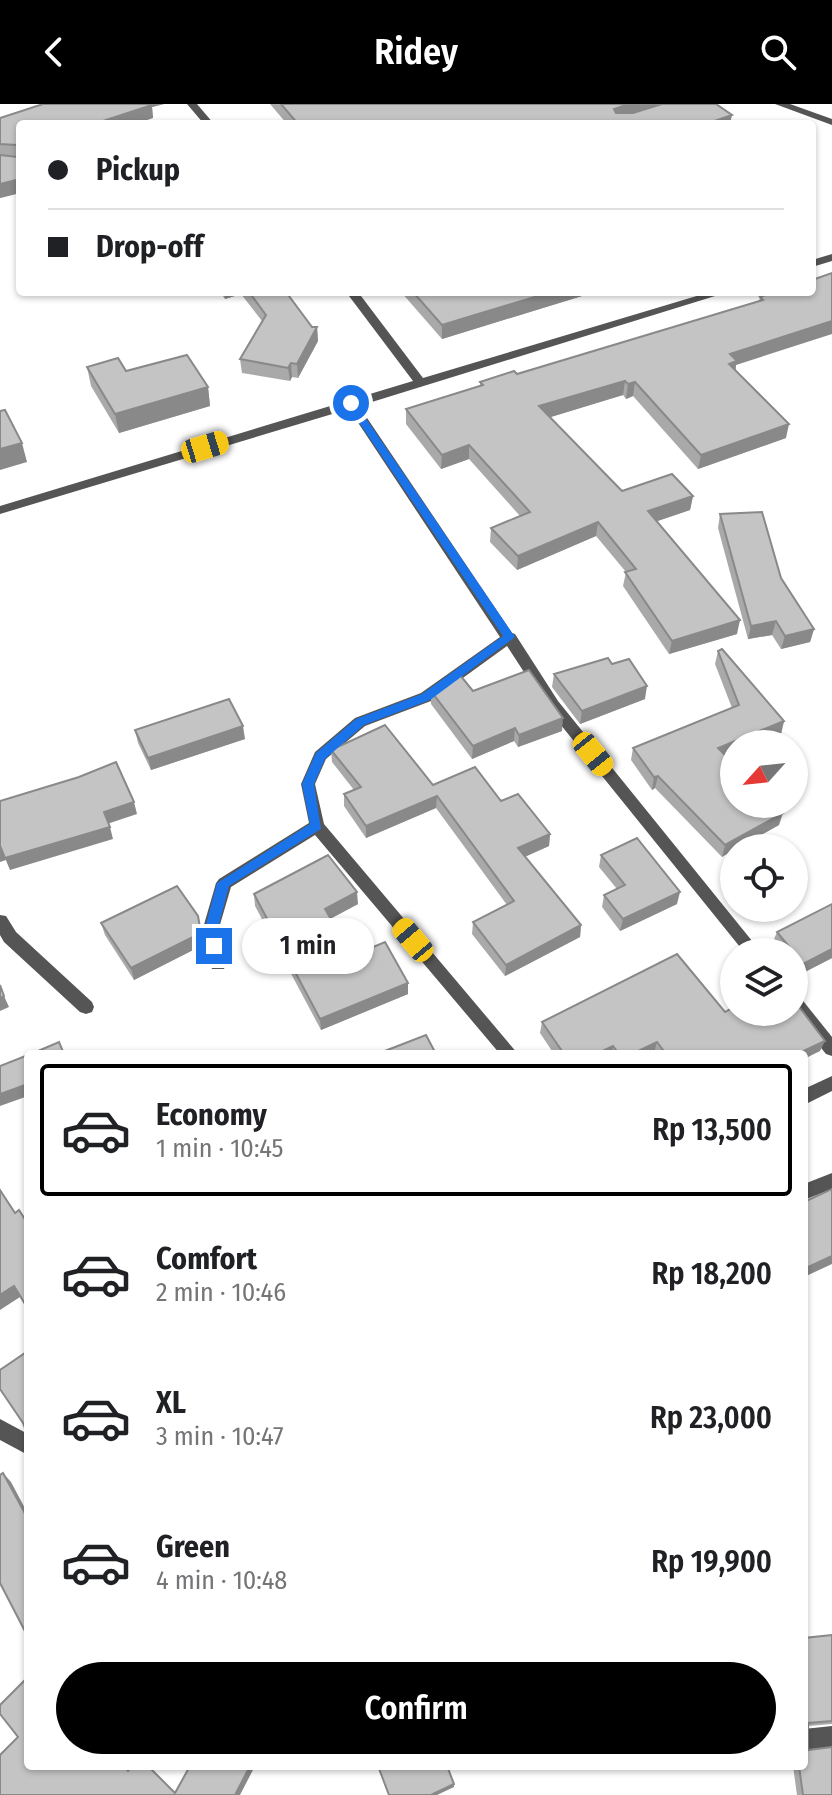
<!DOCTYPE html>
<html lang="en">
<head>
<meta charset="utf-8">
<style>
  :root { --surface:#fff; --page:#f2f2f2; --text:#202124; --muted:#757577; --line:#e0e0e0; --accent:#000 }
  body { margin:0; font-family:"Fira Sans Condensed",sans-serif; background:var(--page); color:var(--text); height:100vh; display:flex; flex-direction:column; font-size:30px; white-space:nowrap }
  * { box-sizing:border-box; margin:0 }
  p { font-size:26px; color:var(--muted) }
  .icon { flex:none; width:44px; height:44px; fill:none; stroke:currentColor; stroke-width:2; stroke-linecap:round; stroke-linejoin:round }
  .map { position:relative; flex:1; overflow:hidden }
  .drawer { position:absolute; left:24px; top:946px; width:784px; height:720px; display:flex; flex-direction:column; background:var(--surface); border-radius:8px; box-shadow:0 2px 6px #0004 }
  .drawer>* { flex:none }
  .hud { position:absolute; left:16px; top:16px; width:800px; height:176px; border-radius:8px; box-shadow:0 2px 6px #0004; display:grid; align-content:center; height:176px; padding:0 32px; background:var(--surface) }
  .needle { width:52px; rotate:243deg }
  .buttons { position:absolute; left:720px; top:626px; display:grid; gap:16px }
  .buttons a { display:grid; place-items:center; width:88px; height:88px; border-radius:50%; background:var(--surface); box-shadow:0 2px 6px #0004; font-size:40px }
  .end { position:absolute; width:36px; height:36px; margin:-18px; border:10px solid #1a73e8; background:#fff; box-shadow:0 0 0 4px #fff }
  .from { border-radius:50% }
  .bubble { position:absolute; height:56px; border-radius:28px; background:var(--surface); box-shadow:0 2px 6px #0004; font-size:26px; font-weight:600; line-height:56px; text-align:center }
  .car { position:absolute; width:24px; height:48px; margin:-24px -12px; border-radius:10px; box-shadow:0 0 6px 2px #0007; background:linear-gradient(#f5c518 24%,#345 0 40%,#f5c518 0 76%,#345 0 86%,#f5c518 0) }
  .hud b { display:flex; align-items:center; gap:28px; height:76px; font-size:30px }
  .hud b+b { border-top:2px solid var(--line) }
  .hud i { width:20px; height:20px; background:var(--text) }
  ul { padding:14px 0 0; list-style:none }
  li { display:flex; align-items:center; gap:24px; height:132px; margin:0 16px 12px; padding:0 16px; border:4px solid transparent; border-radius:8px }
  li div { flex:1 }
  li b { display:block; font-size:30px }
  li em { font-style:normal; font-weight:600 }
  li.selected { border-color:var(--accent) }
  li>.icon { width:72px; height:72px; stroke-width:1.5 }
  .button { display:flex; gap:16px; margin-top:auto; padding:16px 32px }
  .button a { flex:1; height:92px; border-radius:48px; background:var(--accent); color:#fff; font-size:32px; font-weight:600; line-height:92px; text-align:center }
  header { display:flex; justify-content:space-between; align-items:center; height:104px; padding:0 32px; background:var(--accent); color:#fff; font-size:36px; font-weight:600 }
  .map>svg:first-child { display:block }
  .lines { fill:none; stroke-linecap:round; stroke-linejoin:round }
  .street { fill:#555; fill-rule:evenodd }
  .wall { fill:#a9a9a9 }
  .shaded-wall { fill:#898989 }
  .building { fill:#c4c4c4; stroke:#898989; stroke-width:2 }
  .route { fill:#1a73e8 }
</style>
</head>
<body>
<header><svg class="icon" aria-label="back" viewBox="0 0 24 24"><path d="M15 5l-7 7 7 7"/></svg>Ridey<svg class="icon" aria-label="search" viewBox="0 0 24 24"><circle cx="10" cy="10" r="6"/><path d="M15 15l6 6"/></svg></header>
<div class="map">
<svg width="832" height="1691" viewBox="0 0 832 1691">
  <rect width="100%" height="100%" fill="#fff"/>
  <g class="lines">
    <g class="street">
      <path d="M187,0H197L214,20H204Z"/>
      <path d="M775,0H790L832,15V21Z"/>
      <path d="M832,150V157L812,163V156Z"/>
      <path d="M346,188H358L423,274L710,188H728L359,302L512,529L515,530L558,597L761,848H744L548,605L507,542L431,597L365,622L326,655L315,680L324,720L518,950H500L315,731L231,783L219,824L226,860L224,865H212L210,860L203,824L216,779L219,775L309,719L301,680L315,648L355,614L421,589L500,533L349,305L0,410V402L413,277Z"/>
      <path d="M0,811L6,812L16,828L92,898L94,903L92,908L86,910L80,908L4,838L0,831Z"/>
      <path d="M794,891L800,893L832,933V952L826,950L792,908Z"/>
      <path d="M832,972V987L804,1001V985Z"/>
      <path d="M832,1069V1085L804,1096V1080Z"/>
      <path d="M0,1315L28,1330V1351L0,1336Z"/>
      <path d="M832,1622V1644L804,1647V1625Z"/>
    </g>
  </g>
  <g class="wall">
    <path d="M43,0H164L152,3L153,14L20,20V89L0,94V14Z"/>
    <path d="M270,0H716L730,20H287Z"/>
    <path d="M220,188H286L312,223H317L318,237L298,274L292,273L290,277L242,269L240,255L262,217L241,190L225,195Z"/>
    <path d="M401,188H595L442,235Z"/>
    <path d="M774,188L736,261V266L786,334L698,365L633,292L626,295L623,291L550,313L622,387L693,392L690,406L657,417L737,530L669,550L623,482L626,468L596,432L517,466L490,438L491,424L520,412L469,355L441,365L406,320V305L480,282V278L517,270L759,197L760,193Z"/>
    <path d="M87,263L126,267L208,283L210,302L119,329L91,282Z"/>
    <path d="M720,410L814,525L810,538L781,545L772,531L748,535L718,424Z"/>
    <path d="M718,547L784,617L781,630L734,640V649L726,652L779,721L738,744H734L722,753L655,684L652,686L631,656L633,644L732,604L715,560Z"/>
    <path d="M612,560L645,595L580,620L552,583L554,570Z"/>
    <path d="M431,587H473L562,627L518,643L514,637L472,655L431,600Z"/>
    <path d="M135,626L245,635L151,666L138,639Z"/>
    <path d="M331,646L433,681L501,697L550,730L549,742L525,753L581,821L580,833L505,872L472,830L473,818L507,801L436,704L366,734L344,702V690L354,686L332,658Z"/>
    <path d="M601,751L677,800L620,827L602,803L604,791L617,785L599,763Z"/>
    <path d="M254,790L358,800L330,815L352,852L408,879V890L321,926L255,802Z"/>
    <path d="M832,800V854L799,871L794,865V848H779L772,840L777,828Z"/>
    <path d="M101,819L203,841L134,876L105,831Z"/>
    <path d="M725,908L820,947L804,950H655L654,949L652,950H554L540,929L542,918Z"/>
    <path d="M832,1531V1620L808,1622V1646L832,1691H797L793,1662H804V1534Z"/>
  </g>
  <g class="shaded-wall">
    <path d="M145,0H164L152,3L153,14L136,20H94Z"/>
    <path d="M629,0H668L612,18L614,5Z"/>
    <path d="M732,11L730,20H706Z"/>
    <path d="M20,75V89L0,94V80Z"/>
    <path d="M224,188H241V190L225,195Z"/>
    <path d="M551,188H595L442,235V221Z"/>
    <path d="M832,217V230L736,261L734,271L727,274L730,250Z"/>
    <path d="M317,223L318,237L298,274L297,260Z"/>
    <path d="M291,259L292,273L290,277L288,264Z"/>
    <path d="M625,277L623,291L538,317L539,302Z"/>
    <path d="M635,278L633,292L626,295L628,280Z"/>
    <path d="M208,283L210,302L119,329L115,310Z"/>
    <path d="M789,320L786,334L698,365L701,351Z"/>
    <path d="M22,339L27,358L0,366V345Z"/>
    <path d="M469,341V355L441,365L442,351Z"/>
    <path d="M693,392L690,406L646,421L648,407Z"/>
    <path d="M598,418L596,432L517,466L518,452Z"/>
    <path d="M740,516L737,530L669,550L672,537Z"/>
    <path d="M776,517L772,531L748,535L751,522Z"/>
    <path d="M814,525L810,538L781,545L785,532Z"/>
    <path d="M647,582L645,595L580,620L582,607Z"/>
    <path d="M563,614L562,627L518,643L519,631Z"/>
    <path d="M784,617L781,630L756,640H734V649L715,657L718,644Z"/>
    <path d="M243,622L245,635L151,666L148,654Z"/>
    <path d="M515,624L514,637L472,655L473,642Z"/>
    <path d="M658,672L655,684L652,686L654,673Z"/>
    <path d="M437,692L436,704L366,734V722Z"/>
    <path d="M134,698L137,710L107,720L104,708Z"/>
    <path d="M783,709L779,721L738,744H734V746L722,753L725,741Z"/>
    <path d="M110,723L113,735L10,766L5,754Z"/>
    <path d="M550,730L549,742L517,756L518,744Z"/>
    <path d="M1,744L6,756L0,758V745Z"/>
    <path d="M357,788L358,800L326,817L325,805Z"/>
    <path d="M680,788L677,800L620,827L623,815Z"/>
    <path d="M198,812L203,841L134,876L131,864Z"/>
    <path d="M581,821L580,833L505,872L506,861Z"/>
    <path d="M832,845V854L799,871L803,860Z"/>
    <path d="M408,879V890L321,926L320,915Z"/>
    <path d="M4,892L9,903L0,907V894Z"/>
    <path d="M825,937L820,947L804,955V950H797Z"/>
    <path d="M657,938L654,949L652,950H632Z"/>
    <path d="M613,942L612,950H596Z"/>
    <path d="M28,980V992L0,1002V990Z"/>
    <path d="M832,1152V1160L804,1173V1165Z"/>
    <path d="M14,1182L20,1193L0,1206V1191Z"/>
    <path d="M3,1369L11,1378L28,1410V1415Z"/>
    <path d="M250,1662H255L240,1691H235Z"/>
    <path d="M454,1680V1683L437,1691H431Z"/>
  </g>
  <g class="building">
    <path d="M43,0H151L152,1L94,20H20V44L17,41L0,40V14Z"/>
    <path d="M281,0H629L614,5L616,9H633L662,0H716L732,11L706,20H298Z"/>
    <path d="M20,44V75L0,80V51L17,53Z"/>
    <path d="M832,169V217L730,250L737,257L729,260L789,320L701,351L635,278L628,280L625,277L539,302L622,387L672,370L693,392L648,407L740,516L672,537L625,468L636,465L598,418L518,452L491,424L530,408L469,341L442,351L406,305L483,281L480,278L514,267L517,270L763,196L760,193L774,188H812V176Z"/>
    <path d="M249,188H286L312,223H317L297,260L291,259L288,264L240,255L266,211Z"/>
    <path d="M413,188H551L442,221Z"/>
    <path d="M187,251L208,283L115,310L87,263L118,254L126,267Z"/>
    <path d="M5,306L22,339L0,345V307Z"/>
    <path d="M762,408L781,474L814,525L785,532L776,517L751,522L720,410Z"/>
    <path d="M722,545L784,617L718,644L734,660V700H773L783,709L725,741L658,672L654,673L633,644L739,601L718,547Z"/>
    <path d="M608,554L612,560L629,555L647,582L582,607L554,570Z"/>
    <path d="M529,566L563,614L519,631L515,624L473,642L431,587L460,571L473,587Z"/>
    <path d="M229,595L243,622L148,654L135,626Z"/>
    <path d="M385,621L433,681L475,663L501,697L518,690L550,730L518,744L581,821L506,861L473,818L514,797L437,692L366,722L344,690L361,683L331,646Z"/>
    <path d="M116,658L134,698L104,708L110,723L5,754L1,744L0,745V697L79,673Z"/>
    <path d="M637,734L680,788L623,815L604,791L625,781L601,751Z"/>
    <path d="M328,751L357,788L325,805L352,852L385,838L408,879L320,915L254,790Z"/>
    <path d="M177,782L198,812L201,829L131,864L101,819Z"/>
    <path d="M832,800V845L803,860L777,828Z"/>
    <path d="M677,850L725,908L734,903V908H794V896L825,937L797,950H666L657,938L632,950H619L613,942L596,950H564L542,918Z"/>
    <path d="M0,881L4,892L0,894Z"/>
    <path d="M426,931L436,950H377Z"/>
    <path d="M59,938L64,950H31Z"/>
    <path d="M28,951V980L0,990V962Z"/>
    <path d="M832,1085V1152L804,1165V1098Z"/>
    <path d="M0,1086L15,1109L19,1106L28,1120V1205L14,1182L0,1191Z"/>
    <path d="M28,1247V1331L23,1319L0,1285V1266Z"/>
    <path d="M3,1369L28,1415V1533L0,1479V1371Z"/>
    <path d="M832,1531V1617L808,1619V1646L832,1643V1691H803L799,1662H804V1534Z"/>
    <path d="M28,1573V1662H124L128,1667L132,1662H148L175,1689L190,1662H250L235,1691H0V1651L18,1633L0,1610V1601Z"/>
    <path d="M378,1662H447L454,1680L431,1691H389Z"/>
  </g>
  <path class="route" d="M347,297H354L515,533L430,596L364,621L325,655L314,680L321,725L229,782L218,824L221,842L214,848L208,842L205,824L217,779L310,720L302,680L316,649L356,615L422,590L503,532L346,299Z"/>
</svg>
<div class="buttons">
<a><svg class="needle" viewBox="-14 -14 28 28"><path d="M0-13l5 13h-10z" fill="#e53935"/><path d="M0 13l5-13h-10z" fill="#757577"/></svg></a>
<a><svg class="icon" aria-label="locate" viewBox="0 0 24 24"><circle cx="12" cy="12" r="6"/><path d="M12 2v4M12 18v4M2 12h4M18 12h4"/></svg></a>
<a><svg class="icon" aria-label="layers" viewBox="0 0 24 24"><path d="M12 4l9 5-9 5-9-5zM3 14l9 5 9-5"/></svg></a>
</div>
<i class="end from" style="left:351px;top:299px"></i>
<i class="end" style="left:214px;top:842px"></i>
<div class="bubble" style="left:242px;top:814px;width:132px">1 min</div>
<i class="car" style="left:205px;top:343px;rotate:73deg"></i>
<i class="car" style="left:593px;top:650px;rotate:141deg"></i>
<i class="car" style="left:413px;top:836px;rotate:320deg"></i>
<div class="hud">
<b><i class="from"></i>Pickup</b>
<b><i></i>Drop-off</b>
</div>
<section class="drawer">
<ul>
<li class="selected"><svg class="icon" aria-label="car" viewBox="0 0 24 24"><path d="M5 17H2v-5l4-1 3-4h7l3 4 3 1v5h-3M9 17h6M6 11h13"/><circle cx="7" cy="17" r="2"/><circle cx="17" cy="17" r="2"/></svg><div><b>Economy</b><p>1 min · 10:45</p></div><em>Rp 13,500</em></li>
<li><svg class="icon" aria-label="car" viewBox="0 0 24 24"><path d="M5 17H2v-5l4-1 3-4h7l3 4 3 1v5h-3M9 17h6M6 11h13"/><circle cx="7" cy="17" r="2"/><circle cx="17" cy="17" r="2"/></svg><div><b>Comfort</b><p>2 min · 10:46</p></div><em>Rp 18,200</em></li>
<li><svg class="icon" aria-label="car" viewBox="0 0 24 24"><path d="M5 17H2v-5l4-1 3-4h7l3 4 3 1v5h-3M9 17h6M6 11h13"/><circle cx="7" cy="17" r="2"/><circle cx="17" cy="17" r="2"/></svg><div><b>XL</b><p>3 min · 10:47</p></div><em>Rp 23,000</em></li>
<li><svg class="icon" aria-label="car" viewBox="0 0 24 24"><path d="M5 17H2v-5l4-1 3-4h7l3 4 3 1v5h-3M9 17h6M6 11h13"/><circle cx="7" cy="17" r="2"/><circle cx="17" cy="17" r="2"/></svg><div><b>Green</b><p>4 min · 10:48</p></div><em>Rp 19,900</em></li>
</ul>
<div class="button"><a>Confirm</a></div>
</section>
</div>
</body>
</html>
